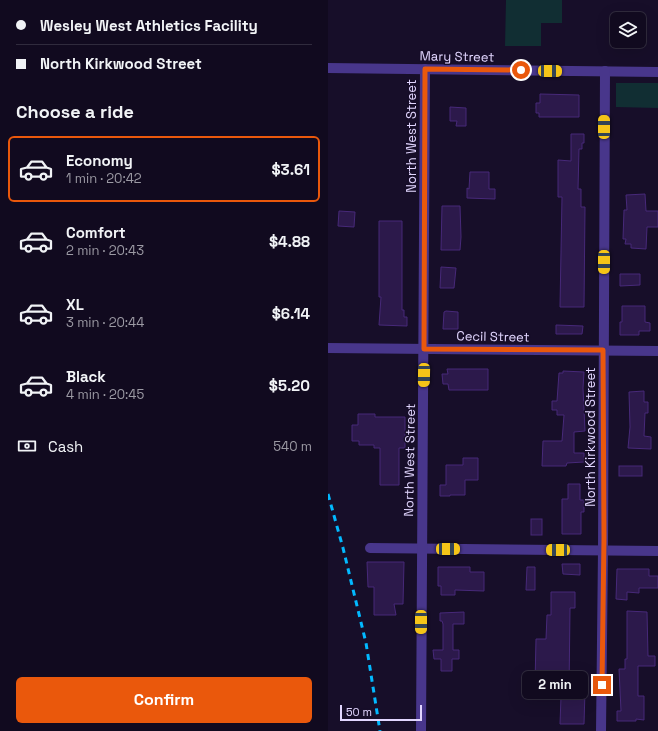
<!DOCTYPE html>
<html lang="en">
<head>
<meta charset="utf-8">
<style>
  :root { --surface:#110a1f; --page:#1a1328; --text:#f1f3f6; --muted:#9c9aa4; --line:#302b3d; --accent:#ea580c }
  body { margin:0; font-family:"Space Grotesk",sans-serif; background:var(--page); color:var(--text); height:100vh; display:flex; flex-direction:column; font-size:15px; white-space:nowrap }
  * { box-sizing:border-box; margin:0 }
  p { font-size:13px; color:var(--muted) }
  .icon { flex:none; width:22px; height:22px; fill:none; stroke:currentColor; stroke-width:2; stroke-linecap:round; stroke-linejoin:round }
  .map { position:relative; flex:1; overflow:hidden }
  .sheet { display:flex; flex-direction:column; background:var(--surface); width:328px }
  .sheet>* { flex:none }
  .hud { display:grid; align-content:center; height:88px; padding:0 16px; background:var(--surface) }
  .fabs { position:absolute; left:282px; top:12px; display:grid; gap:8px }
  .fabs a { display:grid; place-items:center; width:36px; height:36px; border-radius:6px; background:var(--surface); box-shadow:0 4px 16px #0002,0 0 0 1px var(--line); font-size:20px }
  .scale { position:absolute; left:12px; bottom:10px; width:82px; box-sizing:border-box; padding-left:4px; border:2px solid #e2d6ff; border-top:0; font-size:11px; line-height:14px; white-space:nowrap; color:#e2d6ff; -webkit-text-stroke:3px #170e29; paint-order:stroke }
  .end { position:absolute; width:18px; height:18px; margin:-9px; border:5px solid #ea580c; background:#fff; box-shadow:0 0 0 2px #fff }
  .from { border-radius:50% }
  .bubble { position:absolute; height:28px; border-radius:6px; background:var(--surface); box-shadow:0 4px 16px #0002,0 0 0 1px var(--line); font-size:13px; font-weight:600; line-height:28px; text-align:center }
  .car { position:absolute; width:12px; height:24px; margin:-12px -6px; border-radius:5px; box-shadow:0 0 3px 1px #0007; background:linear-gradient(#f5c518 24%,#345 0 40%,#f5c518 0 76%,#345 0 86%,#f5c518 0) }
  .hud b { display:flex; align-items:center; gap:14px; height:38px; font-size:15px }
  .hud b+b { border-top:1px solid var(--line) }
  .hud i { width:10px; height:10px; background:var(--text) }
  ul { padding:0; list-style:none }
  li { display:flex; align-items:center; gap:12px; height:66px; margin:0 8px 6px; padding:0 8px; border:2px solid transparent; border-radius:6px }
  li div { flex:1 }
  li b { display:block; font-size:15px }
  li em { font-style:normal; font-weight:600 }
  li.active { border-color:var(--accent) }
  li>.icon { width:36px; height:36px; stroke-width:1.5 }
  h2 { padding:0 16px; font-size:18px; line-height:48px }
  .pay { display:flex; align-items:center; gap:10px; height:44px; padding:0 16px; font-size:15px }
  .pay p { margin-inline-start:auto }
  .action { display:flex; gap:8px; margin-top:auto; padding:8px 16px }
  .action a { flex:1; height:46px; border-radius:6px; background:var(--accent); color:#fff; font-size:16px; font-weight:600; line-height:46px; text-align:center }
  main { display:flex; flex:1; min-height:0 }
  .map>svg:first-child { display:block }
  .green { fill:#112e33 }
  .building { fill:#2c194b; stroke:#472979 }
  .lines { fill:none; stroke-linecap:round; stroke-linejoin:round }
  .minor { stroke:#48368b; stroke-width:10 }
  .rail { stroke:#02b9ff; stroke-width:3; stroke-dasharray:6 5; stroke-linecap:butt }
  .route { stroke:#ea580c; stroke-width:5 }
  .labels { text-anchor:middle; stroke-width:3; stroke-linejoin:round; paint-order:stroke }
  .street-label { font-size:13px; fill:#e2d6ff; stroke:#170e29 }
</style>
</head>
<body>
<main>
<section class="sheet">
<div class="hud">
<b><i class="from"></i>Wesley West Athletics Facility</b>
<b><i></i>North Kirkwood Street</b>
</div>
<h2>Choose a ride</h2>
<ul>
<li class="active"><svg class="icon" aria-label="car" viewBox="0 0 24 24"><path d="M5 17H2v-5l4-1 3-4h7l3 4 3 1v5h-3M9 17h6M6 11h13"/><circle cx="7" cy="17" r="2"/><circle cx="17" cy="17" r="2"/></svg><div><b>Economy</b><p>1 min · 20:42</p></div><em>$3.61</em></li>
<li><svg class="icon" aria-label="car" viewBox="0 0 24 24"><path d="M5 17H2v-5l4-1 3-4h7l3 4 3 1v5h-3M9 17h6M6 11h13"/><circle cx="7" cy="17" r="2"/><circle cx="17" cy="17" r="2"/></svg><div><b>Comfort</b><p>2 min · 20:43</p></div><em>$4.88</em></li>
<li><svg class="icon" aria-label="car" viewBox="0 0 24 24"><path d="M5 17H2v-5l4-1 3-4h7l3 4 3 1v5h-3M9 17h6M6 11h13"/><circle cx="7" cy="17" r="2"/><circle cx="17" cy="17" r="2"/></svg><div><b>XL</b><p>3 min · 20:44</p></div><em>$6.14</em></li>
<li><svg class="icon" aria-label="car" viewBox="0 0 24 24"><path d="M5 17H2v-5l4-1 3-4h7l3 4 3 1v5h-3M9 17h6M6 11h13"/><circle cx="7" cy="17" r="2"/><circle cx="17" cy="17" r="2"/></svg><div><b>Black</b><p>4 min · 20:45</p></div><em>$5.20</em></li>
</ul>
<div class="pay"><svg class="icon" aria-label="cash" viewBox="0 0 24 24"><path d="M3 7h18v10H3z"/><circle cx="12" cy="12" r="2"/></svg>Cash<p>540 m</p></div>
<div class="action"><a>Confirm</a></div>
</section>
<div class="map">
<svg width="330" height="731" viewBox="0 0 330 731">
  <rect width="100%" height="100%" fill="#170e29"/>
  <g class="green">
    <path d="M178,0H234V23H213V46H177Z"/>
    <path d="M288,83H330V108L288,107Z"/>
  </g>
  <g class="building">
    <path d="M212,94L251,95V117H211V113H208V103H212Z"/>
    <path d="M122,107L138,108V126H128L129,121H122Z"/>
    <path d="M243,134H256V143H254V149H251L250,189H253V207H257L256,307H232L234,197H230V160L243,161Z"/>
    <path d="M142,172H161V189H167V199L139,198V188L141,189Z"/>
    <path d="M317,194L318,211H330V227H319L318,249L303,248V244H297L298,239H295L296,210H299L298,195Z"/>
    <path d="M114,206H132L133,237L132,250H113Z"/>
    <path d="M11,211L27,212L26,227L10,226Z"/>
    <path d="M51,221H74V310H76V317H79V326L51,325L53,297H51Z"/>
    <path d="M113,267L128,268L126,288H112Z"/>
    <path d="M292,274H312V285L292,286Z"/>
    <path d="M294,306H317V322L322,323V331H311V335H292V322H294Z"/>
    <path d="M118,311L130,312V329H115L116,312Z"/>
    <path d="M228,325L255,326L254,334H228Z"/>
    <path d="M119,369H160V390H121L120,384H115L114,374H120Z"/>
    <path d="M235,371L256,372L255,388L257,431L246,432V453H256V462L239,463L238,466H214L215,441H234L236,415H229V410H224V401H229L231,373H235Z"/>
    <path d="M316,391V402H320V413H317L316,436L323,437V449L300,448L302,427L301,392Z"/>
    <path d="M30,414H47V417H77V448H71V485H52V448H46V445H31V441H24V425H30Z"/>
    <path d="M135,458H150V480H137V495H122V496H112V485H118V465H135Z"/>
    <rect x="291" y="466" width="23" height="10"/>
    <path d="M240,484H252V500H256V512H253V534H234V499H240Z"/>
    <rect x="203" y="519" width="11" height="16"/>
    <path d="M39,562H76L75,604H66L68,615H46V587H40Z"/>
    <path d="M234,564H252V575L235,574Z"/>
    <path d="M110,567H142V572H156V591L127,590V595H113V586H110Z"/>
    <path d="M199,567H207V590H198Z"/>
    <path d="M289,569H321V576H330V588H311V593L299,592V600L288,599Z"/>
    <path d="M223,592H247V608H242L241,691H257L256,724H232L233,697H228V684H207L208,639H218L219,615H223Z"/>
    <path d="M299,611L319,612L320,656H327V666H310V696H316V720L308,719V721H289V711H293L291,669H297V659H299Z"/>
    <path d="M136,612V624H125V650H131V659H124V671H113V659H106L105,650H115V624L114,621H112V613Z"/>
  </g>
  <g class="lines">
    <g class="minor">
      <path d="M0,68L330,72"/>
      <path d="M0,348L330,351"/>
      <path d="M42,548L330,551"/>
      <path d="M93,731L97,69"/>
      <path d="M273,731L275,550L277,71"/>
    </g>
    <path class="rail" d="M0,494L15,548L38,643L52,731"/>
  </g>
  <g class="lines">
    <path class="route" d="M193,70L97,69L96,349L275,350L276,538L274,685"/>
  </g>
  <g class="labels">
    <g class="street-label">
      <text transform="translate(129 56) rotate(1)" y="5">Mary Street</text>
      <text transform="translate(83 136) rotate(-90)" y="5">North West Street</text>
      <text transform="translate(165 336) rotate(1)" y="5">Cecil Street</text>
      <text transform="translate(262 437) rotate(-90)" y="5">North Kirkwood Street</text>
      <text transform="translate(81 460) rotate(-89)" y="5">North West Street</text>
    </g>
  </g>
</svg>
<div class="fabs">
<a><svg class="icon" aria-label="layers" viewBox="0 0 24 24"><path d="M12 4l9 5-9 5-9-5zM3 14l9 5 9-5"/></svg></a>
</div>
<div class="scale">50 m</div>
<i class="end from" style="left:193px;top:70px"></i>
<i class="end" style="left:274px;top:685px"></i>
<div class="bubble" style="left:194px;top:671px;width:66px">2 min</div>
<i class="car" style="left:222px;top:71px;rotate:91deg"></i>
<i class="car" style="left:276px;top:127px;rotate:0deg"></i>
<i class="car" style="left:276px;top:262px;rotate:180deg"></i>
<i class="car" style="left:96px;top:375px;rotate:181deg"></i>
<i class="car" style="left:120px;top:549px;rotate:90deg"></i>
<i class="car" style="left:230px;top:550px;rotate:270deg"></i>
<i class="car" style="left:93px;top:622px;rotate:180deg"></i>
</div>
</main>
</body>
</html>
